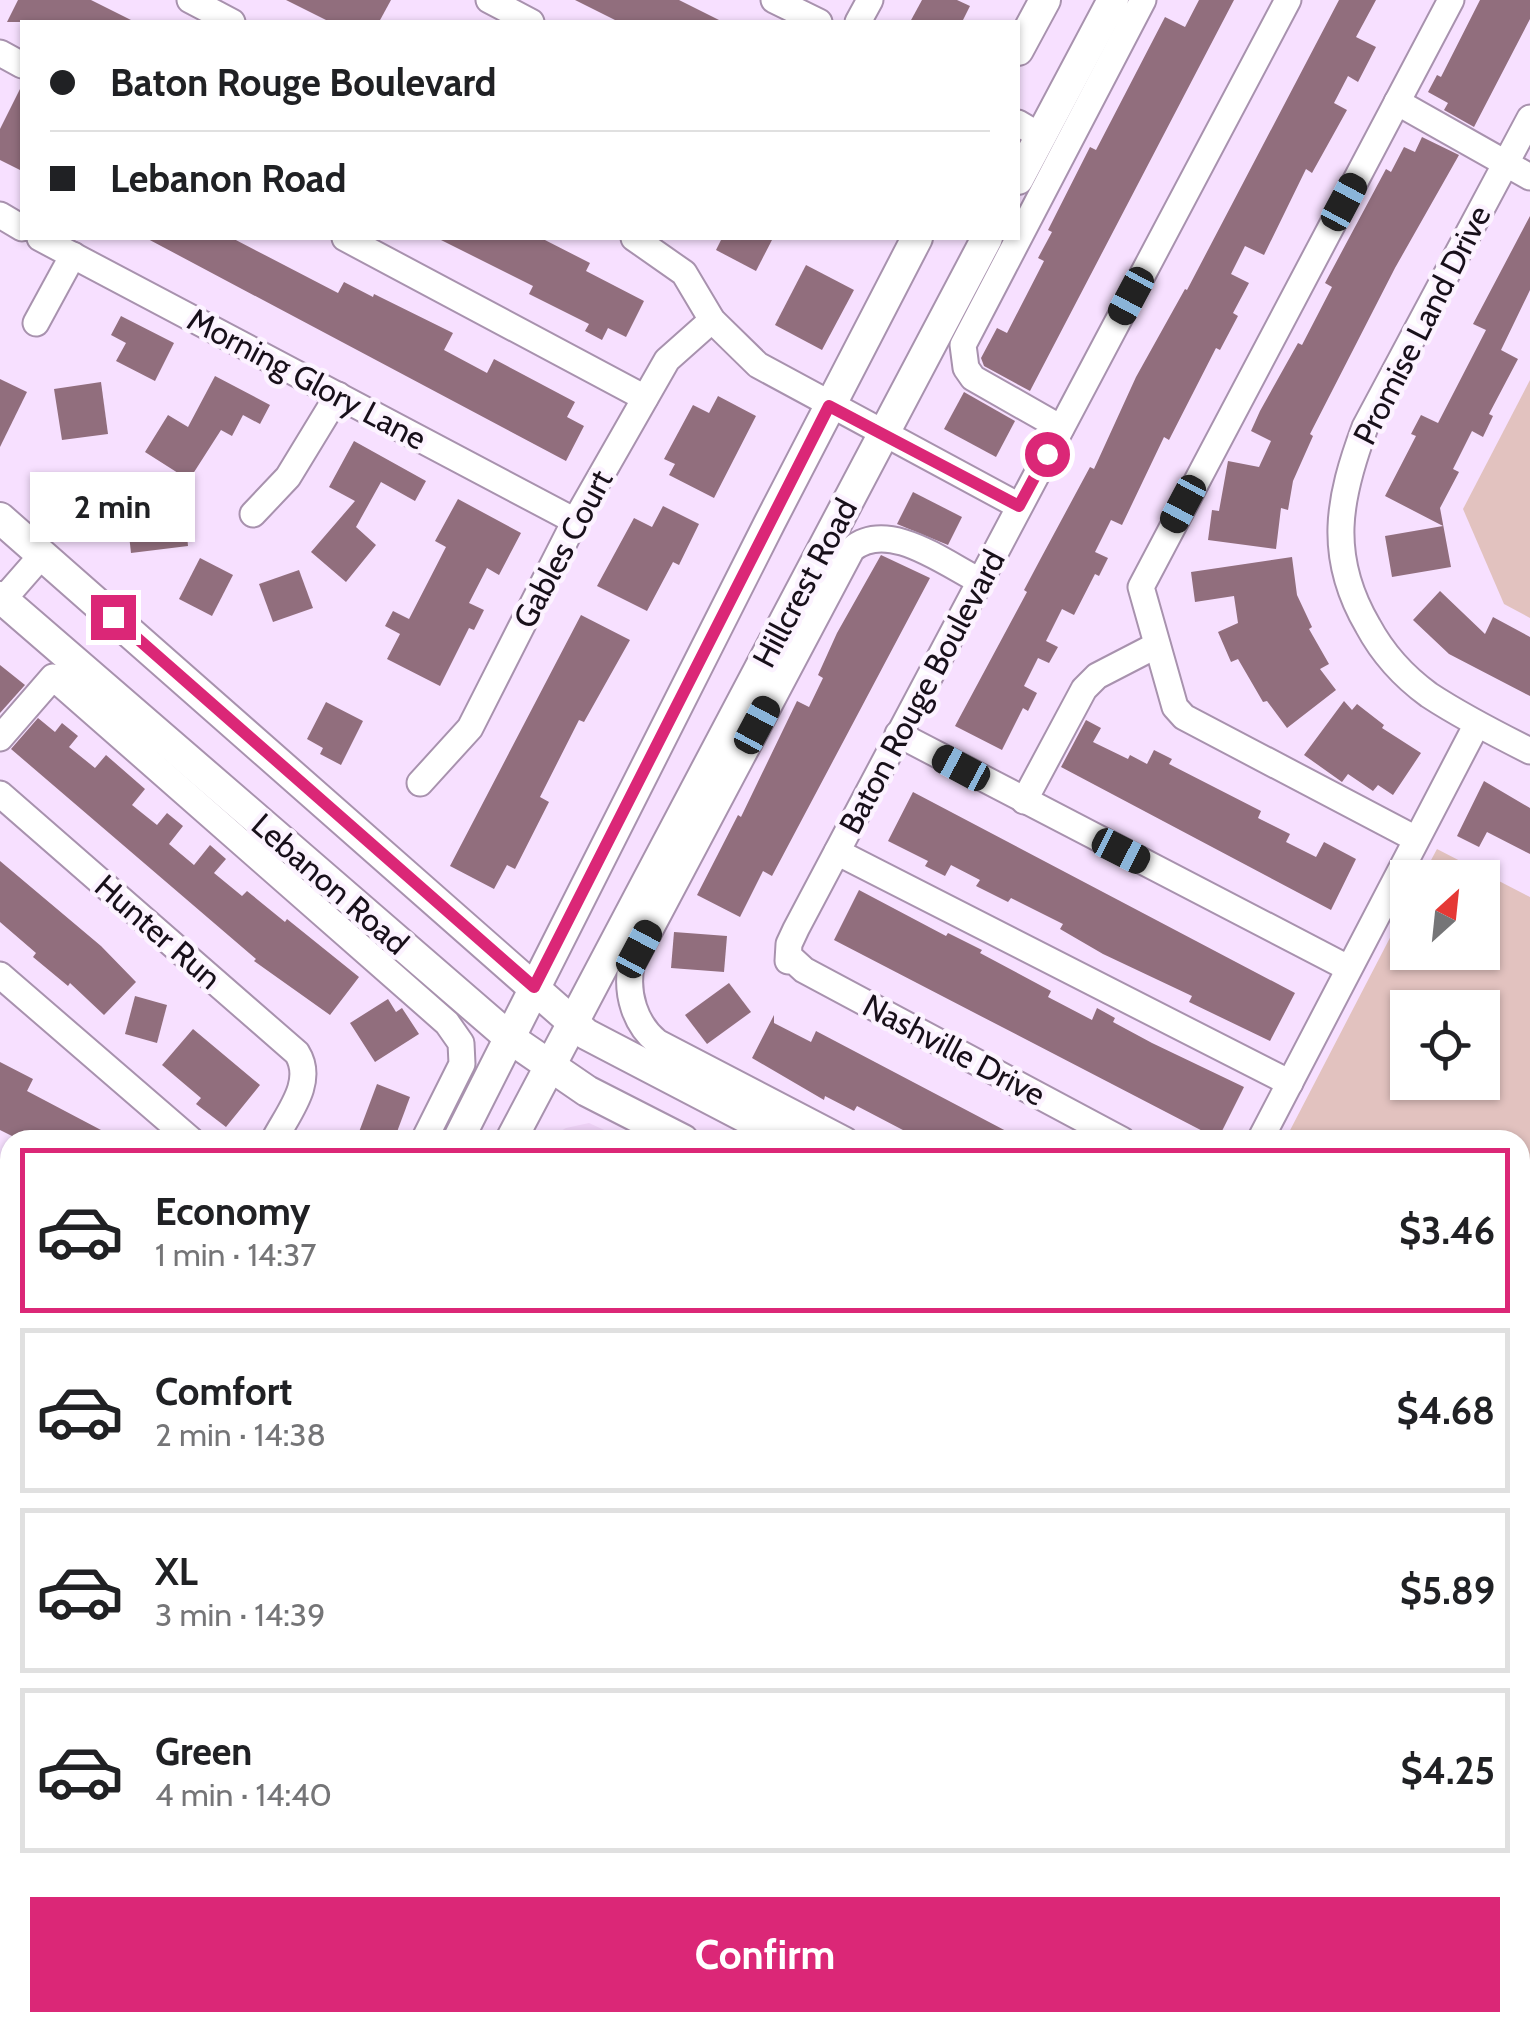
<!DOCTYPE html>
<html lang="en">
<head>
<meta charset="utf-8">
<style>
  :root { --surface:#fff; --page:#f2f2f2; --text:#202124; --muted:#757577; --line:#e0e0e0; --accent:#db2777 }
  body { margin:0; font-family:Cabin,sans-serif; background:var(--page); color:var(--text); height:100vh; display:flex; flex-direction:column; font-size:38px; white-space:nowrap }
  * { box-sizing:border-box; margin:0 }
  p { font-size:32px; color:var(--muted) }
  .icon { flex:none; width:55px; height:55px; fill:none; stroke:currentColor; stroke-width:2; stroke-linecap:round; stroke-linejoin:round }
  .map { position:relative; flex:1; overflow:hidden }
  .panel { position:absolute; left:0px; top:1130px; width:1530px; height:902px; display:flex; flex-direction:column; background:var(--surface); border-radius:30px 30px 0 0; box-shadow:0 2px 8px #0004 }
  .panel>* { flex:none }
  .hud { position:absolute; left:20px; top:20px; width:1000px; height:220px; border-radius:0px; box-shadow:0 2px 8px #0004; display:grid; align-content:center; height:220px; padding:0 30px; background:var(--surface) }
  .needle { width:65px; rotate:27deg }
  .fabs { position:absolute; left:1390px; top:860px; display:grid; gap:20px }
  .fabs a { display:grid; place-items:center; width:110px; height:110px; border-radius:0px; background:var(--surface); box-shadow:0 2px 8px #0004; font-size:50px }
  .end { position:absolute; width:45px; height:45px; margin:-22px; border:12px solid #db2777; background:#fff; box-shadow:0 0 0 5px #fff }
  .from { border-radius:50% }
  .bubble { position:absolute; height:70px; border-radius:0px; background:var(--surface); box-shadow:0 2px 8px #0004; font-size:32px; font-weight:700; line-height:70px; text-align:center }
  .car { position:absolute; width:30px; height:60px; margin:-30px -15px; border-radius:12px; box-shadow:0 0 8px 2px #0007; background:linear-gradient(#222 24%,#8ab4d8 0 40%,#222 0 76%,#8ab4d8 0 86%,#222 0) }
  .hud b { display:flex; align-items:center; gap:35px; height:95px; font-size:38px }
  .hud b+b { border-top:2px solid var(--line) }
  .hud i { width:25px; height:25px; background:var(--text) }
  ul { padding:18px 0 0; list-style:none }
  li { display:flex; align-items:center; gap:30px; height:165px; margin:0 20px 15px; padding:0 10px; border:5px solid var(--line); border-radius:0px }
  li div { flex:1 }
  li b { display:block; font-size:38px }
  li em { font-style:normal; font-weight:700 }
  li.current { border-color:var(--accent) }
  li>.icon { width:90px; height:90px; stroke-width:1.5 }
  .action { display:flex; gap:20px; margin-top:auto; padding:20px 30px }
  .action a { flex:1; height:115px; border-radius:0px; background:var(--accent); color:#fff; font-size:40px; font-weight:700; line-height:115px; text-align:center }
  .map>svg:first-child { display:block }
  .built { fill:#efd3f7 }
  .green { fill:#e2c2bf; fill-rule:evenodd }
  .building { fill:#916e7d }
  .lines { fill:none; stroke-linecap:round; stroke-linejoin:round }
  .minor-casing { stroke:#a892ae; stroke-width:29 }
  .major-casing { stroke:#a892ae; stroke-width:34 }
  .minor { stroke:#fff; stroke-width:25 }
  .major { stroke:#fff; stroke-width:30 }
  .route { stroke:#db2777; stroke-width:12 }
  .labels { text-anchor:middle; stroke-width:9; stroke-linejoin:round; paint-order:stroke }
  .street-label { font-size:32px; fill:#18101a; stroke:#fcf3ff }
</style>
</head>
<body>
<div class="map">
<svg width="1530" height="2032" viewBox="0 0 1530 2032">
  <rect width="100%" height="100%" fill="#f7e0ff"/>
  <path class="built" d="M589,1123L626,1140H551L554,1135L566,1128Z"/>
  <g class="green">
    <path d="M1530,380V618L1504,604L1463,509Z"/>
    <path d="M1437,849L1530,897V1500L1520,1495V1140H1285L1407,905L1408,952H1482V878L1422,877ZM1408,1008H1482V1082H1408Z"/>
    <path d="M74,2022L122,2023L141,2032H69Z"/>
  </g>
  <g class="building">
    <path d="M18,0H91L135,22H7Z"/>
    <path d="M286,0H391L379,22H330Z"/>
    <path d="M575,0H679L723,22H619Z"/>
    <path d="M922,0H957L970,6L962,22H910Z"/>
    <path d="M1199,0H1234L1030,391L984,366L981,358L997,328L1007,333L1044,261L1038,258L1052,232L1048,230L1090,147L1096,150L1165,17L1185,27Z"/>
    <path d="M1339,0H1376L1356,37L1376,47L1358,82L1348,76L1334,103L1347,110L1312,173L1306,169L1264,255L1245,246L1231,274L1249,283L1233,313L1238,316L1220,350L1216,348L1169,440L1164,437L1122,525L1111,520L1095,552L1108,558L1099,576L1095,574L1074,615L1062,609L1046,641L1058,647L1049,663L1038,658L1024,686L1037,693L1028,711L1023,708L1002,750L955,726L1027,592L1024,590L1041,558L1090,467L1094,469L1136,377L1185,289L1187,290Z"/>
    <path d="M1480,0H1530V19L1474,127L1444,110L1448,103L1428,92L1437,75L1441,77Z"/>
    <path d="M22,85V171L0,160V129Z"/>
    <path d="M1422,137L1459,155L1395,268L1310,434L1313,436L1293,481L1288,510L1281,508L1276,549L1208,540L1212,510L1219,511L1228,461L1259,467L1271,441L1251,431L1260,411L1298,343L1302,345L1332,287L1325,283L1386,169L1391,172L1404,147L1415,152Z"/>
    <path d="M1530,216V290L1501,350L1518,359L1489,414L1493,416L1483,437L1472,431L1453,469L1459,472L1440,508L1451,567L1392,577L1385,536L1443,526L1385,496L1416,436L1411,434L1421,415L1438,423L1486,330L1473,324Z"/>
    <path d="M146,238H232L338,293L344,282L373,297L374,294L453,333L444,350L487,373L494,359L575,402L567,417L584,426L566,461Z"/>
    <path d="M437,238H541L590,263L586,271L644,301L626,337L608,328L602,340L585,331L589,324L529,294L533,286Z"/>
    <path d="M722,238H773L756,271L716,250Z"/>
    <path d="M806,265L854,290L822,350L775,325Z"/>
    <path d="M121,316L174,343L155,381L116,361L126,343L111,335Z"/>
    <path d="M215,376L270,405L260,424L243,415L232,436L221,430L189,480L145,452L168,415L188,427Z"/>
    <path d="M0,379L27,392L0,447Z"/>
    <path d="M101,382L108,434L62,440L54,389Z"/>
    <path d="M964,392L1015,421L996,457L944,429Z"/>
    <path d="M718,396L756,416L714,498L669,475L675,464L664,459L693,405L709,413Z"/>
    <path d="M354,441L426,481L415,501L381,482L356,527L376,545L346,582L311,552L355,501L329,487Z"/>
    <path d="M913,492L962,517L948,545L897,524Z"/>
    <path d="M458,499L521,533L499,575L487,568L469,603L484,610L474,630L469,628L440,686L387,659L400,634L385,626L393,611L409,619L446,547L435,541Z"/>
    <path d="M184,502L188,546L131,553L126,508Z"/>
    <path d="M663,506L699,524L679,565L673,562L647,611L597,586L634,518L652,527Z"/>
    <path d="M881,555L930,578L772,876L763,871L740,917L697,895L738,815L741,817L797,701L809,707L823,678L818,675L837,633Z"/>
    <path d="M1292,557L1297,595L1312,627L1309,629L1329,664L1320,669L1336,690L1287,728L1267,701L1263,702L1238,659L1231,662L1218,632L1238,623L1234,596L1195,602L1191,572Z"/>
    <path d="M200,558L233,575L212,616L179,599Z"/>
    <path d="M299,570L313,608L273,622L259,584Z"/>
    <path d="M1440,591L1485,634L1493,617L1530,637V696L1449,654L1413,620Z"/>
    <path d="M581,615L630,640L584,722L579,720L540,797L549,802L515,869L507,865L494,889L450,866Z"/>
    <path d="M0,665L25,685L0,713Z"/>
    <path d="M1344,701L1352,710L1357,704L1384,725L1382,728L1421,753L1393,795L1378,785L1373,791L1348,774L1342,782L1304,755Z"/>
    <path d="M326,702L363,721L341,765L320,754L323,748L307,739Z"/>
    <path d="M38,718L55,732L62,723L78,736L69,747L95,768L106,755L145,789L132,805L157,825L167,813L183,826L169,844L194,865L210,845L226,859L214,873L242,896L247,891L285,922L287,919L359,977L330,1015L254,961L256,959L11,749Z"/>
    <path d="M1086,720L1101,728L1093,742L1128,759L1130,755L1147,764L1154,750L1172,759L1169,764L1261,811L1258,818L1290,834L1286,842L1316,857L1324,842L1356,859L1331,910L1061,767Z"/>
    <path d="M1484,781L1530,808V854L1487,832L1479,847L1457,836Z"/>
    <path d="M913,792L1295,993L1270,1041L1189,1002L1192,996L1103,954L1060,929L1063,924L1011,898L1008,902L976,886L980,880L951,865L945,876L925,866L928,861L888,841Z"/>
    <path d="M0,861L101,946L136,982L104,1015L70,983L68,986L33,957L36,953L0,922Z"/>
    <path d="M859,890L946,936L948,933L982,950L980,953L1051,991L1048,997L1092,1020L1097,1008L1115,1018L1113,1022L1152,1043L1244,1087L1218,1139L834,940Z"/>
    <path d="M674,932L727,936L724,972L671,968Z"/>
    <path d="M729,983L751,1012L707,1044L685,1015Z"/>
    <path d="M135,996L167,1005L157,1043L125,1034Z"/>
    <path d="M388,999L396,1012L402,1008L419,1034L375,1062L350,1023Z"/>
    <path d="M774,1015V1023L811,1042L816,1031L1023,1140H922L857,1106L854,1111L825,1096L824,1100L752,1058Z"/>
    <path d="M193,1029L260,1085L226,1127L196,1104L201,1098L162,1065Z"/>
    <path d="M0,1062L33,1079L27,1091L120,1140H20L0,1130Z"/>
    <path d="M377,1084L410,1097L394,1140H356Z"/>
  </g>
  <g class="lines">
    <g class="minor-casing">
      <g id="minor">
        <path d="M190,0L232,22"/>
        <path d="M489,0L531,22"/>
        <path d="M774,0L819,22"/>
        <path d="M858,22L870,0"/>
        <path d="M0,53L22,65"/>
        <path d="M1397,102L1530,177"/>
        <path d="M1530,118L1365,427C1338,499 1327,556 1368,626C1383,654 1403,676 1429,695C1461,716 1496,734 1530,751"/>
        <path d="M1018,123L1040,136"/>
        <path d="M0,215L22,228"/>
        <path d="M40,238L575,521"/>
        <path d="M345,238L645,398"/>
        <path d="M634,238L684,273L712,320L758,365L1019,506"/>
        <path d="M36,323L73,255"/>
        <path d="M1061,428L973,378L966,368L963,345L1143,0"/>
        <path d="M253,514L288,477L338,395"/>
        <path d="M0,603L42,555"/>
        <path d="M898,734L1348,968"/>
        <path d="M0,738L53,677L447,1023L461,1043L462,1064L424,1140"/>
        <path d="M420,783L470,728L575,521L667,360L712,320"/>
        <path d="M0,794L297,1053C315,1082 288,1113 274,1140"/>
        <path d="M1024,801L1084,689L1097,676L1157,645"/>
        <path d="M1416,839L1184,717L1175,707L1141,587L1451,0"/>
        <path d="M837,852L1290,1083"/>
        <path d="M0,975L191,1140"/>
        <path d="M845,1140L657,1042C635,1024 626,994 631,966L852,549C888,519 944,563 980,581"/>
        <path d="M1122,1140L804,970L792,959L788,961L789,944L796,929L1288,0"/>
        <path d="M1260,1140L1477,724"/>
        <path d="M0,1180L10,1185"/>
        <path d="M0,1334L10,1339"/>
        <path d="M0,1475L10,1481"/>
        <path d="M0,1623L10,1628"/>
        <path d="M0,1666L10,1647"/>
        <path d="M1520,1753L1530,1758"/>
        <path d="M0,1902L10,1897"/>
        <path d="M1520,1905L1530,1910"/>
        <path d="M446,2022L465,2032"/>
        <path d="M892,2022L910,2032"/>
        <path d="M1169,2022L1187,2032"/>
        <path d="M1460,2022L1479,2032"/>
        <path d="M533,2032L538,2022"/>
        <path d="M679,2032L684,2022"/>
        <path d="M826,2032L831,2022"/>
      </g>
    </g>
    <g class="major-casing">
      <g id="major">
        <path d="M1018,50L1045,0"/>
        <path d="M1018,179L1113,0"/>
        <path d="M0,518L586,1034L789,1140"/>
        <path d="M0,597L511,1039L587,1091L683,1140"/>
        <path d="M458,1140L770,522L917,238"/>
        <path d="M511,1140L987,238"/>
        <path d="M1520,1520L1530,1526"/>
        <path d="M1520,1576L1530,1581"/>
        <path d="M0,2011L10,1992"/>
        <path d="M51,2032L56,2022"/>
      </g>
    </g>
    <use href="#minor" class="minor"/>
    <use href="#major" class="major"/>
  </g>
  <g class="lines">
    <path class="route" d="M113,617L534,987L829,406L1019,506L1047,454"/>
  </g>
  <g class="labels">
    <g class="street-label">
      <text transform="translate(1422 325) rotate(-63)" y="11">Promise Land Drive</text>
      <text transform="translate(307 379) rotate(28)" y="11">Morning Glory Lane</text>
      <text transform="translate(563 549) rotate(-62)" y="11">Gables Court</text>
      <text transform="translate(805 583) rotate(-62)" y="11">Hillcrest Road</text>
      <text transform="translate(922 692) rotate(-62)" y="11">Baton Rouge Boulevard</text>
      <text transform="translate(330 884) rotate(41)" y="11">Lebanon Road</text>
      <text transform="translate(158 932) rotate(41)" y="11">Hunter Run</text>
      <text transform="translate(954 1050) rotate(28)" y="11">Nashville Drive</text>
    </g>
  </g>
</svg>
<div class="fabs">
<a><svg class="needle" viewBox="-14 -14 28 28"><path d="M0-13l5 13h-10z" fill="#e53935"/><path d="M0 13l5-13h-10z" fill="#757577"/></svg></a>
<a><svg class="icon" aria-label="locate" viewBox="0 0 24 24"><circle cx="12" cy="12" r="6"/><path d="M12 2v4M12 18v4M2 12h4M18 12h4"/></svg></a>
</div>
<i class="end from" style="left:1047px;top:454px"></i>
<i class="end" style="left:113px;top:617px"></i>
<div class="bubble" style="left:30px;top:472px;width:165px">2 min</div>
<i class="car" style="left:1344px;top:202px;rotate:28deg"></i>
<i class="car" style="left:1131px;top:296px;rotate:208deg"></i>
<i class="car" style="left:1183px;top:504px;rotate:208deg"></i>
<i class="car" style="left:757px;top:725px;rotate:28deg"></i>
<i class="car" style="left:961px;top:768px;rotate:298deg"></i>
<i class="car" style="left:1121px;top:851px;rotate:117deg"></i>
<i class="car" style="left:639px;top:949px;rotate:28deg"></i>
<div class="hud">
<b><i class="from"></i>Baton Rouge Boulevard</b>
<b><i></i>Lebanon Road</b>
</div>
<section class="panel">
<ul>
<li class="current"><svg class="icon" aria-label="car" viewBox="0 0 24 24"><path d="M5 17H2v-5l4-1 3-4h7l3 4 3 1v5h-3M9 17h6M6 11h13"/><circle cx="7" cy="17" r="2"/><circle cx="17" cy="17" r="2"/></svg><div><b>Economy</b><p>1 min · 14:37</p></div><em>$3.46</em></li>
<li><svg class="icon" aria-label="car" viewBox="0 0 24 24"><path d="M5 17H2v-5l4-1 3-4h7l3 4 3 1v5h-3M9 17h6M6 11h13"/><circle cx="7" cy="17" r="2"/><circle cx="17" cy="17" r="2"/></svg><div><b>Comfort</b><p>2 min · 14:38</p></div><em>$4.68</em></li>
<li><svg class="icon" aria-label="car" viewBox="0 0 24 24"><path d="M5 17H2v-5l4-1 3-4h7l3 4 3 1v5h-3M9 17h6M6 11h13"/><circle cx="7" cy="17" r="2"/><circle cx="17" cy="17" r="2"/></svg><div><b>XL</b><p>3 min · 14:39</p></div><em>$5.89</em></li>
<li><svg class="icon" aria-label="car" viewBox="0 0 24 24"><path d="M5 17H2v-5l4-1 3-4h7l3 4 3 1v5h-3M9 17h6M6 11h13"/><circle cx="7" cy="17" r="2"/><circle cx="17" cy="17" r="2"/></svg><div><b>Green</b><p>4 min · 14:40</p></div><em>$4.25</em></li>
</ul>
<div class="action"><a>Confirm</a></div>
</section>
</div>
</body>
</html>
